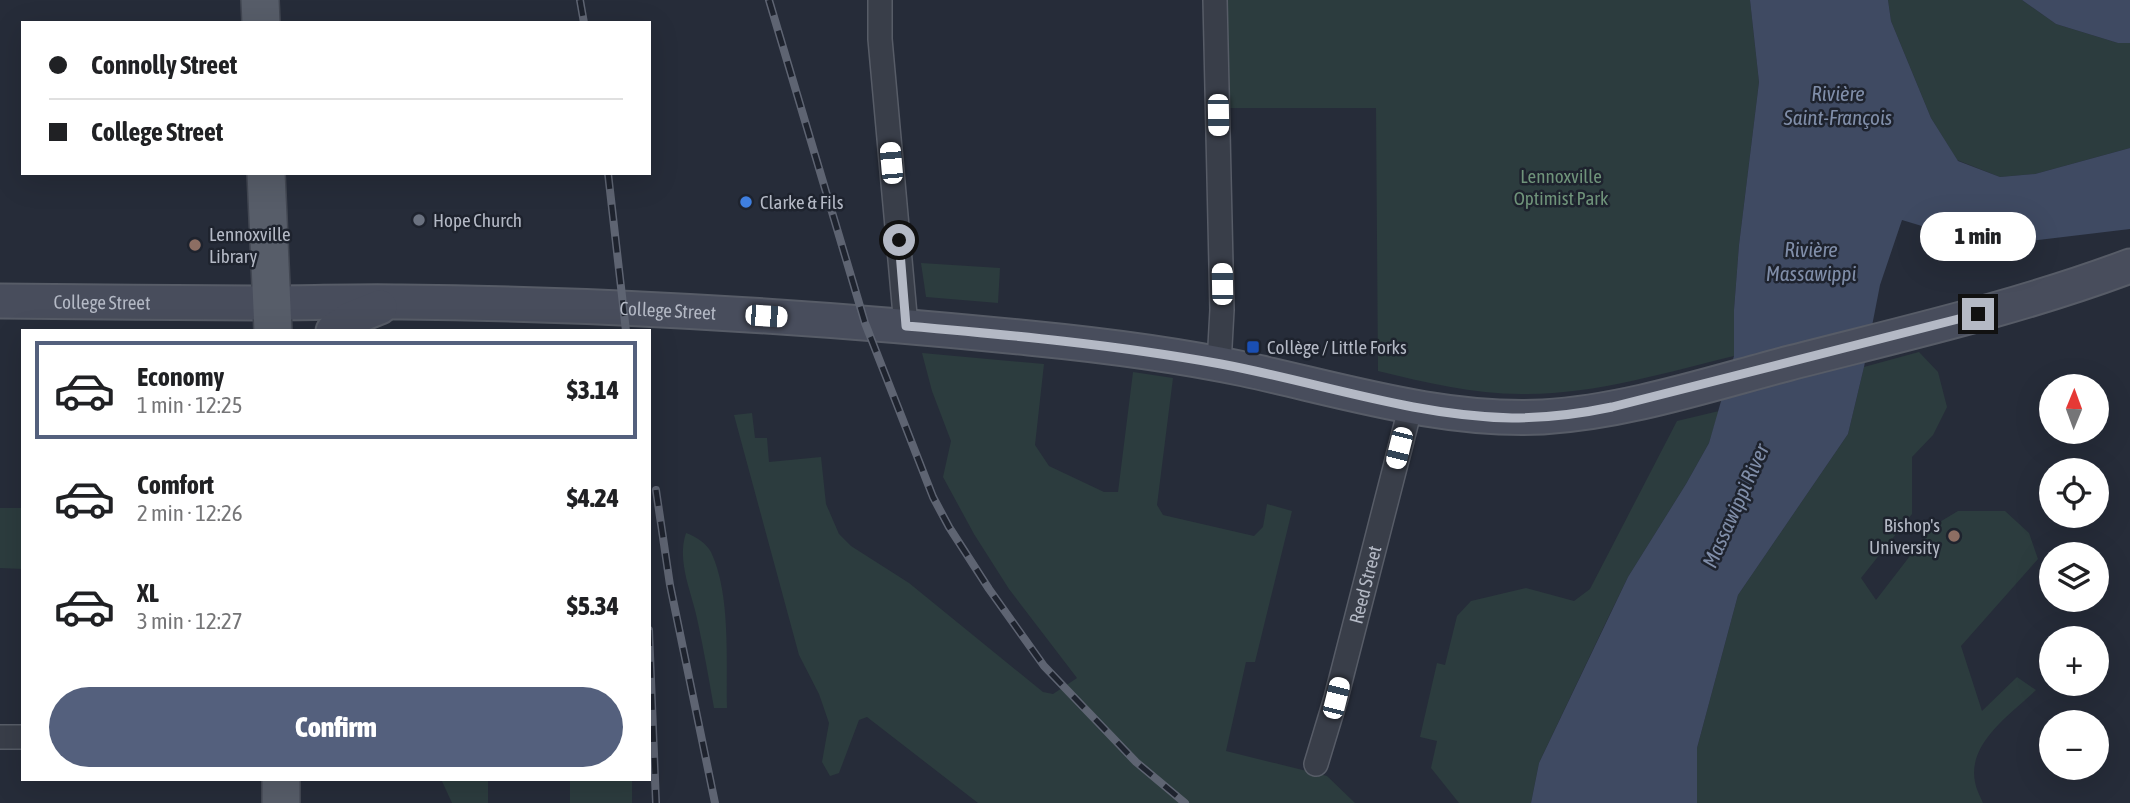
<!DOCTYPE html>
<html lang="en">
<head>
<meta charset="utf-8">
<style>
  :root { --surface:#fff; --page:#f2f2f2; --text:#202124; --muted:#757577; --line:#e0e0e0; --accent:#54607d }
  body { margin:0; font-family:"Asap Condensed",sans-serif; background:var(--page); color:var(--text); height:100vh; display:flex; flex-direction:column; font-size:26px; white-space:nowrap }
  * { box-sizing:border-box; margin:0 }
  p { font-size:23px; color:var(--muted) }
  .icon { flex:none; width:38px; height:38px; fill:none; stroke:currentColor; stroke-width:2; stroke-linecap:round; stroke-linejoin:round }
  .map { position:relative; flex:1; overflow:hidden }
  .drawer { position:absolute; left:21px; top:329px; width:630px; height:452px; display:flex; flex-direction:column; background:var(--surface); border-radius:0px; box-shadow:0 7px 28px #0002 }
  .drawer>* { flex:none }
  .top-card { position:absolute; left:21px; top:21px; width:630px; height:154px; border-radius:0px; box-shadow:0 7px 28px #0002; display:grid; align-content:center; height:154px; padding:0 28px; background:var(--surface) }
  .needle { width:46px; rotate:1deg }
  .controls { position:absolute; left:2039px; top:374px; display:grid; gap:14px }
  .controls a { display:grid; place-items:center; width:70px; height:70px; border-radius:50%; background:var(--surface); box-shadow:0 7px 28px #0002; font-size:35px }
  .end { position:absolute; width:32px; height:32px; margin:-16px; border:9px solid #b4b9c5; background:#111; box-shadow:0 0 0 4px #111 }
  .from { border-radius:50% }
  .bubble { position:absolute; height:49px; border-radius:24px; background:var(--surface); box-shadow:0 7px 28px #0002; font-size:23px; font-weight:800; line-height:49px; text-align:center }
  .car { position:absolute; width:21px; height:42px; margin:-21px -10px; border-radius:9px; box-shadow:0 0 5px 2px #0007; background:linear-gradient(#fff 24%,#345 0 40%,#fff 0 76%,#345 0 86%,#fff 0) }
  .top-card b { display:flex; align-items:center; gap:24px; height:66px; font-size:26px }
  .top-card b+b { border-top:2px solid var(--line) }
  .top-card i { width:18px; height:18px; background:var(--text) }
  ul { padding:12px 0 0; list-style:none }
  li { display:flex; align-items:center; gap:21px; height:98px; margin:0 14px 10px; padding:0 14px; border:4px solid transparent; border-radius:0px }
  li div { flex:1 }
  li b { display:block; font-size:26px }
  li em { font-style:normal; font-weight:800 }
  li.on { border-color:var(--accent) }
  li>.icon { width:63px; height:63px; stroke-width:1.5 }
  .primary-button { display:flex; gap:14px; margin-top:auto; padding:14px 28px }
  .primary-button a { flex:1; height:80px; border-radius:42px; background:var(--accent); color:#fff; font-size:28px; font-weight:800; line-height:80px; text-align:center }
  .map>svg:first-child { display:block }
  .green { fill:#2c3c3e }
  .water { fill:#3f4a62 }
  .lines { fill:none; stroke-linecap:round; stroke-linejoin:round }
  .street-casing { stroke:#575c67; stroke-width:26 }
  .secondary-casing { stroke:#575c67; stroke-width:37 }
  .primary-casing { stroke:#424752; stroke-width:40 }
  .street { stroke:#393e49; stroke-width:23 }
  .secondary { stroke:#484d5c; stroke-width:33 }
  .primary { stroke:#575d69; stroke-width:37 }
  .rail-casing { stroke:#5e6472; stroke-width:8 }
  .rail { stroke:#1e232e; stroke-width:5; stroke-dasharray:16; stroke-linecap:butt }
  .route { stroke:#b4b9c5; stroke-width:9 }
  .shop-dot { fill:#3f7fe0; stroke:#1e232e; stroke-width:2.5 }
  .worship-dot { fill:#6b7280; stroke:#1e232e; stroke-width:2.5 }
  .education-dot { fill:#8d6e63; stroke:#1e232e; stroke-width:2.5 }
  .transit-dot { fill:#1a4fb4; stroke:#1e232e; stroke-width:2.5 }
  .labels { text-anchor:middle; stroke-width:5; stroke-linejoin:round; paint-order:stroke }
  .park-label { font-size:19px; fill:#6f937a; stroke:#1e232e }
  .poi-label { font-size:19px; fill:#b4b9c5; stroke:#1e232e; text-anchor:start }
  .street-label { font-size:19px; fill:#b4b9c5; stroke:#1e232e }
  .water-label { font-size:21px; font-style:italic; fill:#808ea9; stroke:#1e232e }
</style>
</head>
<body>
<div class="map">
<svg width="2130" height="803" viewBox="0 0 2130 803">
  <rect width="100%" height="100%" fill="#262c39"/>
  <g class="green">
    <path d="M1225,0H1750L1759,82L1739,245L1734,310V356C1667,372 1597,394 1527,394C1477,395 1427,383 1378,371L1376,108H1226Z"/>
    <path d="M1888,0H2022L2056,24L2118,43H2130V148L2035,174L2000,177L1957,160L1931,118L1891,21Z"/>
    <path d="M921,263L1000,268L998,303L926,297Z"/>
    <path d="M1919,352L1938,372L1947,407L1933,435L1912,457V514L1861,578L1876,600L1933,526L1958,511H2005L2029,533L2038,559L1961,646L1982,711L2017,677L2036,690C2011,714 1967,743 1975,782C1976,789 1980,796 1983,803H1697V748L1738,595L1848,434L1864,367Z"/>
    <path d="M922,353L1044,364L1035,445L1049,466L1104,492H1118L1133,372L1173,378L1157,505L1163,515L1254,536L1263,527L1267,504L1292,511L1255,662H1246L1226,751L1327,776L1355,803H978L867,717L859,720L839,773L830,776L822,762L829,723L819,694L799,655L734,415L752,413L755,438H767L769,462L821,457L826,504L839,534L851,546L909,583L1043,692L1053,694L1077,678L1009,589L974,534L943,477L951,441L932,391Z"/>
    <path d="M1719,411L1709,443L1686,484L1628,577L1607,620L1539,763L1531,803H1459L1431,768L1437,741L1420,737L1437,663L1445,665L1457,616L1471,601L1526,588L1574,601L1590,589L1677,421Z"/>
    <path d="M0,508H23V569L0,568Z"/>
    <path d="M686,533C695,536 706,543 711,552C731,594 726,662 727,708H714C709,680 704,651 698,623C693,595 676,562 686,533Z"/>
    <path d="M441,779H488V803H452Z"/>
    <rect x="570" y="779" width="62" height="24"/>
  </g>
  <g class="water">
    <path d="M1750,0H1888L1891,21L1931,118L1958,161L2000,177L2035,174L2130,148V229L1988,246L1902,220L1880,285L1864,367L1848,434L1738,595L1697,748V803H1531L1539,763L1628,577L1686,484L1709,443L1734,356V310L1739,245L1759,82Z"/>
    <path d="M2022,0H2130V43H2118L2056,24Z"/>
  </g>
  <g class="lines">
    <g class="street-casing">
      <g id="street">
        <path d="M880,0V39L906,326"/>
        <path d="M1215,0L1222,310L1219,364"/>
        <path d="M0,737H23"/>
        <path id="s1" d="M1316,764L1336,698L1411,405"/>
      </g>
    </g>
    <g class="secondary-casing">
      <g id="secondary">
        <path id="s2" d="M0,301C90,302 181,303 271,303C315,303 358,301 401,302C611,304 821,317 1029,338C1101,345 1173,354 1244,369C1341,390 1442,422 1543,417C1625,412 1707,385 1786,364C1902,334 2018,308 2130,266"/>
        <path d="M333,331L350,319L380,307"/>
      </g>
    </g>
    <g class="primary-casing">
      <g id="primary">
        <path d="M260,0L261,23"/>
        <path d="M266,173L273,331"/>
        <path d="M281,803V779"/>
      </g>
    </g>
    <use href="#street" class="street"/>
    <use href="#secondary" class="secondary"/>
    <use href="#primary" class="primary"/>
    <g class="rail-casing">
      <g id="rail">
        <path d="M580,0L584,23"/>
        <path d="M769,0L865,323L933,497L949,527L989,589L1044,666L1136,762L1185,803"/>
        <path d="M608,173L626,331"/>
        <path d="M656,490L670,585L715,803"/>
        <path d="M649,630L656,803"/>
      </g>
    </g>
    <use href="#rail" class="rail"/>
  </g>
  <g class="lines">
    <path class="route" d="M899,240L906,326C1011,335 1117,345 1221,364C1317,382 1413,416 1512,418C1545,418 1579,414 1612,407L1978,314"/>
  </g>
  <circle class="shop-dot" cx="746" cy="202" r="7"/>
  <circle class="worship-dot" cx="419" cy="220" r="7"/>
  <g class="education-dot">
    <circle cx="195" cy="245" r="7"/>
    <circle cx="1954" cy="536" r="7"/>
  </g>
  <rect class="transit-dot" x="1246" y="340" width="14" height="14" rx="3.5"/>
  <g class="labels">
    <g class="park-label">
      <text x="1561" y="183">Lennoxville<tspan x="1561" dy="22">Optimist Park</tspan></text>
    </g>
    <g class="poi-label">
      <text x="760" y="209">Clarke &amp; Fils</text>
      <text x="433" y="227">Hope Church</text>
      <text x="209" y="241">Lennoxville<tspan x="209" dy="22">Library</tspan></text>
      <text x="1267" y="354">Collège / Little Forks</text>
      <text x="1940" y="532" text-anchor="end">Bishop's<tspan x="1940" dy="22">University</tspan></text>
    </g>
    <g class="street-label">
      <text dy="7" stroke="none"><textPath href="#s2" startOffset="102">College Street</textPath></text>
      <text dy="7" stroke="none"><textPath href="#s2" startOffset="668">College Street</textPath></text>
      <text dy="7" stroke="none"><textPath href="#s1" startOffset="186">Reed Street</textPath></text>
    </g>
    <g class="water-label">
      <text x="1838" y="101">Rivière<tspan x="1838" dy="24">Saint-François</tspan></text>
      <text x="1811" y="257">Rivière<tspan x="1811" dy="24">Massawippi</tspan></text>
      <text transform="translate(1736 506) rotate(-66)" y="7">Massawippi River</text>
    </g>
  </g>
</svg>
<div class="controls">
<a><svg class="needle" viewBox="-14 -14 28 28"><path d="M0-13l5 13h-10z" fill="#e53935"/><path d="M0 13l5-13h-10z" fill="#757577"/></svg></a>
<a><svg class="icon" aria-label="locate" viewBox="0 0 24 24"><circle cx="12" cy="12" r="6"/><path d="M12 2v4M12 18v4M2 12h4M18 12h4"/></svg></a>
<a><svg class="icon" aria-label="layers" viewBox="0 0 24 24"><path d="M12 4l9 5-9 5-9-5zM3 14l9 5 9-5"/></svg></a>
<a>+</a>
<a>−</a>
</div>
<i class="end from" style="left:899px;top:240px"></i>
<i class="end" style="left:1978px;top:314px"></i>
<div class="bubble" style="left:1920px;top:212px;width:116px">1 min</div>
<i class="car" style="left:1218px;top:115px;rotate:179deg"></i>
<i class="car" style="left:891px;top:163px;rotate:355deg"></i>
<i class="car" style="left:1222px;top:284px;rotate:359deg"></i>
<i class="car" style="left:766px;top:316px;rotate:94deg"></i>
<i class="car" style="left:1399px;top:448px;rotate:194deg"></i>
<i class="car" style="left:1336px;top:698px;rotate:14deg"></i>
<div class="top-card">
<b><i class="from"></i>Connolly Street</b>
<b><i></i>College Street</b>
</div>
<section class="drawer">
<ul>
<li class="on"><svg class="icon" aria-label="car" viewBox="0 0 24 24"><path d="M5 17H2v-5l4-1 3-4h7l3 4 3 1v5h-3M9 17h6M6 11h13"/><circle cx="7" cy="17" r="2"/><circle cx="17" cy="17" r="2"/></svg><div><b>Economy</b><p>1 min · 12:25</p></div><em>$3.14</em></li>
<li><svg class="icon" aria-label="car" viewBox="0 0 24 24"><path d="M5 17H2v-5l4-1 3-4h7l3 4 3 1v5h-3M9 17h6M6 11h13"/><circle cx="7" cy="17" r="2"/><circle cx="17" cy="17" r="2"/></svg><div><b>Comfort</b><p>2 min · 12:26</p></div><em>$4.24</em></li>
<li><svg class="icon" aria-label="car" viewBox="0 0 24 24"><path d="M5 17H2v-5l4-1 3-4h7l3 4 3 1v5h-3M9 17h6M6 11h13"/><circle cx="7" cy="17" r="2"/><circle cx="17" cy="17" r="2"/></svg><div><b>XL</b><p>3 min · 12:27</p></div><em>$5.34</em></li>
</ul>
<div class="primary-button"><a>Confirm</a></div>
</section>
</div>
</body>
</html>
